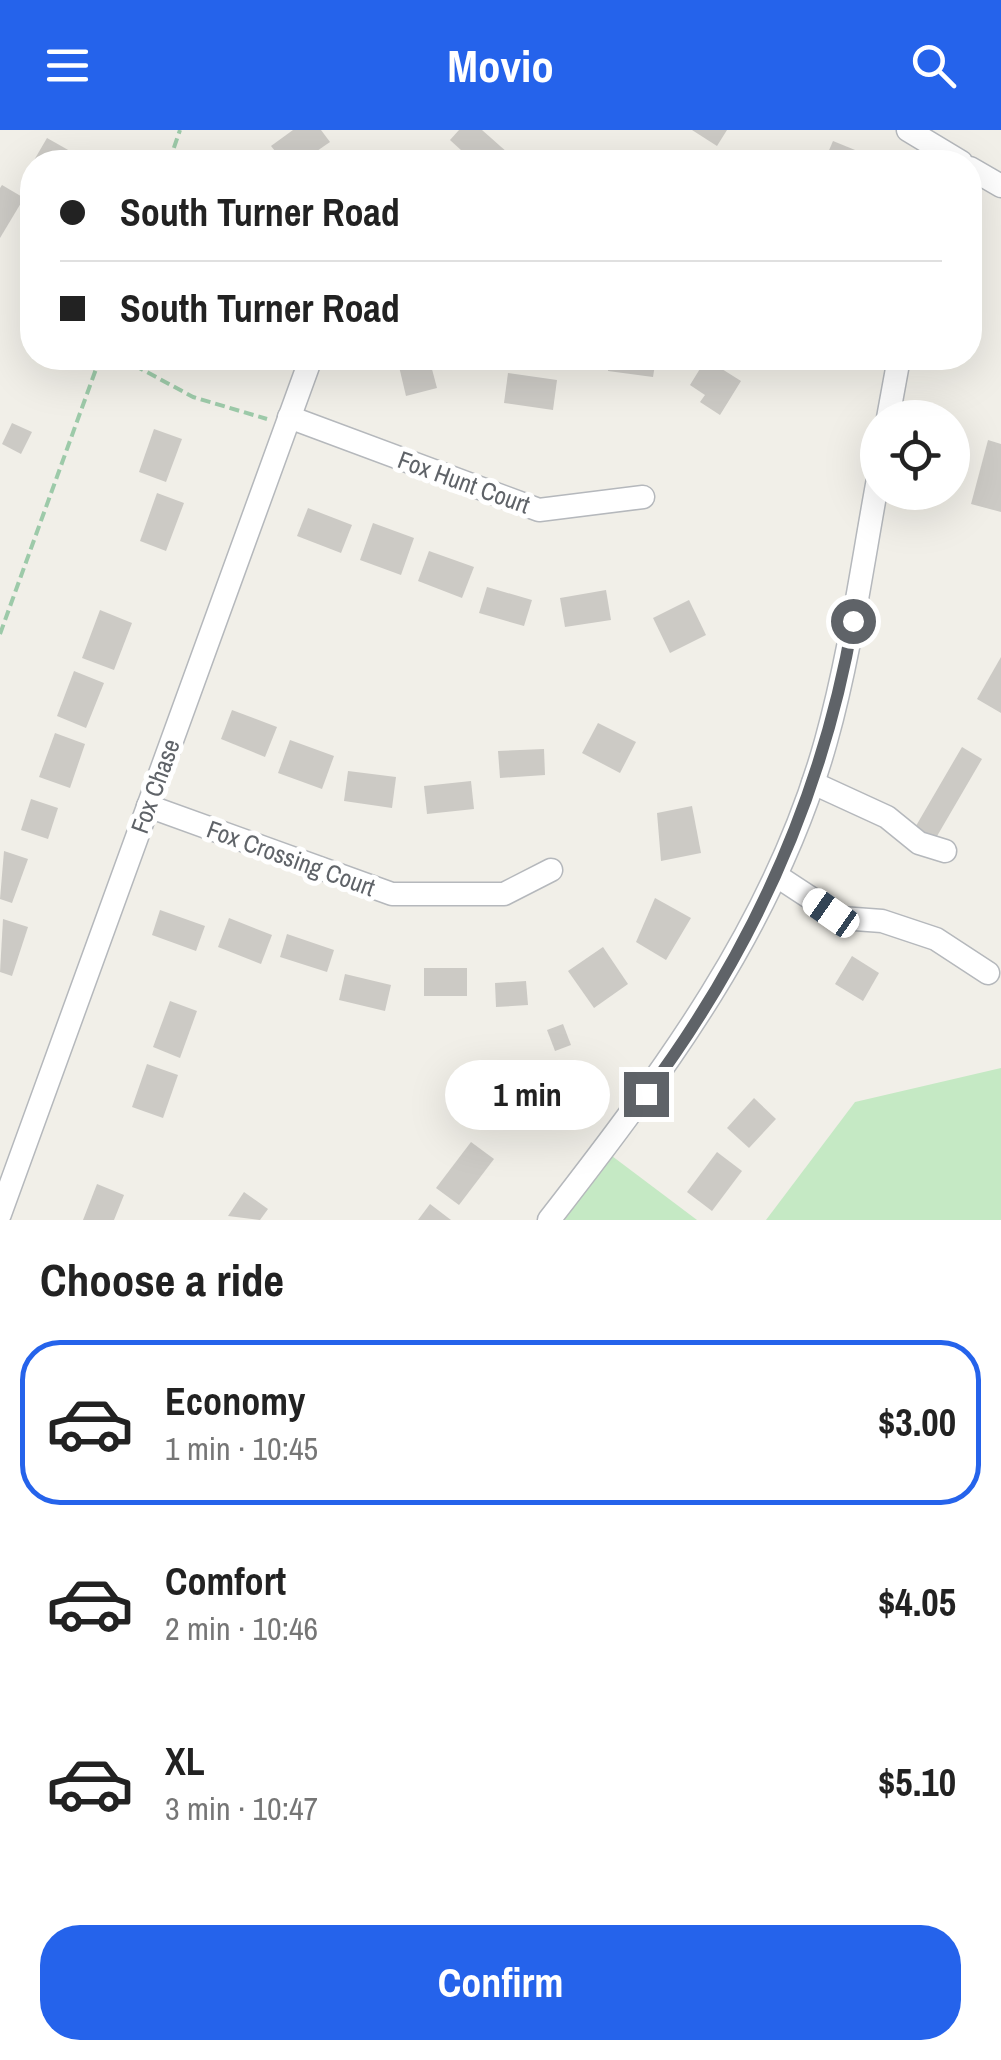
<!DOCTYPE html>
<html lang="en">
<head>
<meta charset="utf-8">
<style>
  :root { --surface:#fff; --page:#f6f6f6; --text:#222; --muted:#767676; --line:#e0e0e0; --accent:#2563eb }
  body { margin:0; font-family:"Archivo Narrow",sans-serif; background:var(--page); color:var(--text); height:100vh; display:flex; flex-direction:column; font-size:38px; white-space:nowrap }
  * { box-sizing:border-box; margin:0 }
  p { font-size:32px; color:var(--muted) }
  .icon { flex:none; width:55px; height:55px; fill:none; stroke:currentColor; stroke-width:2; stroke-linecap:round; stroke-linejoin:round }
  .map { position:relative; height:1090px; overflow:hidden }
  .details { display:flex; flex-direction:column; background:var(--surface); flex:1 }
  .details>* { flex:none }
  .banner { position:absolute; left:20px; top:20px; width:962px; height:220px; border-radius:40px; box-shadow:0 10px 40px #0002; display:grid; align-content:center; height:220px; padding:0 40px; background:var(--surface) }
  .buttons { position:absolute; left:860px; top:270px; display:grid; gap:20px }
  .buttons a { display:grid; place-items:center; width:110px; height:110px; border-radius:50%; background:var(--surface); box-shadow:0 10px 40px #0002; font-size:50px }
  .end { position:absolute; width:45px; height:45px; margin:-22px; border:12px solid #5f6368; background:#fff; box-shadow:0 0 0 5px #fff }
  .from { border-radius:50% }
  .bubble { position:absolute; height:70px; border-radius:35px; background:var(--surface); box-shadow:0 10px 40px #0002; font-size:32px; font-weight:800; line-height:70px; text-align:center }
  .car { position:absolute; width:30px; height:60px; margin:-30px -15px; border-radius:12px; box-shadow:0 0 8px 2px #0007; background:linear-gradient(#fff 24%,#345 0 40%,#fff 0 76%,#345 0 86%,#fff 0) }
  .banner b { display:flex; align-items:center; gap:35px; height:95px; font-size:38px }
  .banner b+b { border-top:2px solid var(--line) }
  .banner i { width:25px; height:25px; background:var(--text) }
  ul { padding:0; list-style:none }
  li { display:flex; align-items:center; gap:30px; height:165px; margin:0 20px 15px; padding:0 20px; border:5px solid transparent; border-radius:40px }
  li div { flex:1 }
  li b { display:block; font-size:38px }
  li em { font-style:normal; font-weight:800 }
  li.on { border-color:var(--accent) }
  li>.icon { width:90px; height:90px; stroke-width:1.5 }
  h2 { padding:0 40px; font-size:45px; line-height:120px }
  .primary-button { display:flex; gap:20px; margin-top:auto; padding:20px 40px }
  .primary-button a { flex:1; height:115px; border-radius:40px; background:var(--accent); color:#fff; font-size:40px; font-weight:800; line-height:115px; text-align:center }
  header { display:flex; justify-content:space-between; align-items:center; height:130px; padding:0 40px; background:var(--accent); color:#fff; font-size:45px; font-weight:800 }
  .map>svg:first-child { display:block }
  .green { fill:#c5e9c4 }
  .building { fill:#cccac5 }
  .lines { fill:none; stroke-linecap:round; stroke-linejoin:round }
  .minor-casing { stroke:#b5b8bc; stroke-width:25 }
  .path { stroke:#9dcaa9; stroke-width:4; stroke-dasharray:10 5; stroke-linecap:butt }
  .minor { stroke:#fff; stroke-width:22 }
  .route { stroke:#5f6368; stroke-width:12 }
  .labels { text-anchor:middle; stroke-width:10; stroke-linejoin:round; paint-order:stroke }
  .street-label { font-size:25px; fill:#5f6368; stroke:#fff }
</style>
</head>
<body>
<header><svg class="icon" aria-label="menu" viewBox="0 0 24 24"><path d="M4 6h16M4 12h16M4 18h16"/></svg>Movio<svg class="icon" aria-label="search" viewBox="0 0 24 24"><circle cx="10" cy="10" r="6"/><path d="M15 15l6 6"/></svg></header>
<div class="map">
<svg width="1001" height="1090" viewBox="0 0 1001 1090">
  <rect width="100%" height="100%" fill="#f1efe8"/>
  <g class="green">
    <path d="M1001,938V1090H766L855,972Z"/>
    <path d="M604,1020L697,1090H549Z"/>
  </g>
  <g class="building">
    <path d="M293,0H321L330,12L301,32H284L271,16Z"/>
    <path d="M459,0H482L508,23L499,32H474L450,10Z"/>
    <path d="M692,0H727L717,16Z"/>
    <path d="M47,8L70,21L63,32H33Z"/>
    <path d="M833,11L860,22L856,32H824Z"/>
    <path d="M2,55L24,68L0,108V58Z"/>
    <path d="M397,228H429L437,258L406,266Z"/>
    <path d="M609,228H656L653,247L608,241Z"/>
    <path d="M706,229L741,251L720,285L700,272L705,265L690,255Z"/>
    <path d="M508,243L557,250L553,280L504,273Z"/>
    <path d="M12,293L32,302L21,324L2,314Z"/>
    <path d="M154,299L182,309L166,352L139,342Z"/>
    <path d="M988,310L1001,314V382L971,374Z"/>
    <path d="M157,363L184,373L166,421L140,411Z"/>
    <path d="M308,378L352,395L341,423L297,406Z"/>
    <path d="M373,393L414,408L401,445L360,430Z"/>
    <path d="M429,421L474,437L462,468L418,451Z"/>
    <path d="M487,457L532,470L524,496L479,483Z"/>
    <path d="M606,460L611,490L565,497L560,468Z"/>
    <path d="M689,470L706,505L670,523L653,488Z"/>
    <path d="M100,480L132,493L114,540L82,528Z"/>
    <path d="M1001,527V583L977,569Z"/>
    <path d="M74,541L104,553L86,598L57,586Z"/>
    <path d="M232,580L277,597L265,627L221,609Z"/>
    <path d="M598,593L636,612L620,643L582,623Z"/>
    <path d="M55,603L85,614L70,658L39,647Z"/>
    <path d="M290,610L334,626L322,659L278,643Z"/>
    <path d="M962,617L982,629L933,713L913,701Z"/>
    <path d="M544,619L545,645L500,648L498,621Z"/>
    <path d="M348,641L396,647L392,678L344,671Z"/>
    <path d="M471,651L474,679L427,684L424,656Z"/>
    <path d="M31,669L58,678L48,709L21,700Z"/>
    <path d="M692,676L701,723L661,731L657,683Z"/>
    <path d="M4,721L28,729L12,773L0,769Z"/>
    <path d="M655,768L691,788L666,830L636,812Z"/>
    <path d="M160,780L205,796L196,821L152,805Z"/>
    <path d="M229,788L272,805L261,834L218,817Z"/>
    <path d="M3,789L28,797L12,846L0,842Z"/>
    <path d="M287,804L334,820L327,842L280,827Z"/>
    <path d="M603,817L628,854L594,878L568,841Z"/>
    <path d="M852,826L879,843L863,871L835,854Z"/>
    <rect x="424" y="838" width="43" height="28"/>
    <path d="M345,844L391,855L385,881L339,870Z"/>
    <path d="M526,851L528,875L496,877L495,853Z"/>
    <path d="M170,871L197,881L180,928L153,917Z"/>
    <path d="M563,894L571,915L555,921L547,900Z"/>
    <path d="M147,934L178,945L163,988L132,977Z"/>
    <path d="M754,968L776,989L749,1018L727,998Z"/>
    <path d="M471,1012L494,1029L459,1075L436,1058Z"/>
    <path d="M717,1022L742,1041L712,1081L687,1062Z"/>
    <path d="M97,1054L124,1065L114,1090H83Z"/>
    <path d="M244,1062L268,1079L260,1090L228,1086Z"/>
    <path d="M430,1074L451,1090H418Z"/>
  </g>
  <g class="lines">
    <g class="minor-casing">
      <g id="minor">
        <path d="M908,0L961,32"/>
        <path d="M970,38L1001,56"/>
        <path d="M289,287L539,380L643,367"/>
        <path d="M888,288L899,228"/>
        <path d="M813,653L887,687L919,713L945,721"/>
        <path d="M148,676L392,764H504L551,740"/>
        <path d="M777,746L841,788L882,791L936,809L988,843"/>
        <path d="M0,1084L311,228"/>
        <path d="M549,1090C664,942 775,794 826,611C850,525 862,436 878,349"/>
      </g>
    </g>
    <g class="path">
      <path d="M169,32L180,0"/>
      <path d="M121,228L193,267L267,289"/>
      <path d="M0,504L100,228"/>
    </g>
    <use href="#minor" class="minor"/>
  </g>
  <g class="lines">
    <path class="route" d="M646,964C751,823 823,665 853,491"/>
  </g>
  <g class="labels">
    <g class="street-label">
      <text transform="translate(464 352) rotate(20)" y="9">Fox Hunt Court</text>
      <text transform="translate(155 656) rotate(-70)" y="9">Fox Chase</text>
      <text transform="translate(291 728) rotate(20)" y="9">Fox Crossing Court</text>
    </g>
  </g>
</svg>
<div class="buttons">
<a><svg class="icon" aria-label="locate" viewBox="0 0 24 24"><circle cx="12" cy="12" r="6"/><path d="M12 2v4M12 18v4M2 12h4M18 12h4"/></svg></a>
</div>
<i class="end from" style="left:853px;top:491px"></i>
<i class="end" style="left:646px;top:964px"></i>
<div class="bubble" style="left:445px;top:930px;width:165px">1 min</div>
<i class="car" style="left:831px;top:783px;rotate:305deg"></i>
<div class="banner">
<b><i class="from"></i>South Turner Road</b>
<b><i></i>South Turner Road</b>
</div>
</div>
<section class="details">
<h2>Choose a ride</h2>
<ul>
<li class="on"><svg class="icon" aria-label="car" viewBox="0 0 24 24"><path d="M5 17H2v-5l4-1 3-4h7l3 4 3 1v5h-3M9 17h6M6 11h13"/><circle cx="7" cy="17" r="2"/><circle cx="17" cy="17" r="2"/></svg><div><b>Economy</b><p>1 min · 10:45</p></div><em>$3.00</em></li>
<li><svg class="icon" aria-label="car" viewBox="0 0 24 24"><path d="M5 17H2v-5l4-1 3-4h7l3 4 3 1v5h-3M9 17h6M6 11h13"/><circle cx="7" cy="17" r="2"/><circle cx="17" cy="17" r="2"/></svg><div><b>Comfort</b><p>2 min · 10:46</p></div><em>$4.05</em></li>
<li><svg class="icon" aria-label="car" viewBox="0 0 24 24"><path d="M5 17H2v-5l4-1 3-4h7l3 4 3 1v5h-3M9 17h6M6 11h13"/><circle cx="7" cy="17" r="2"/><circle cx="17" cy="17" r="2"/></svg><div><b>XL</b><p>3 min · 10:47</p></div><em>$5.10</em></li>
</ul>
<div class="primary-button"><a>Confirm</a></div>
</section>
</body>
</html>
